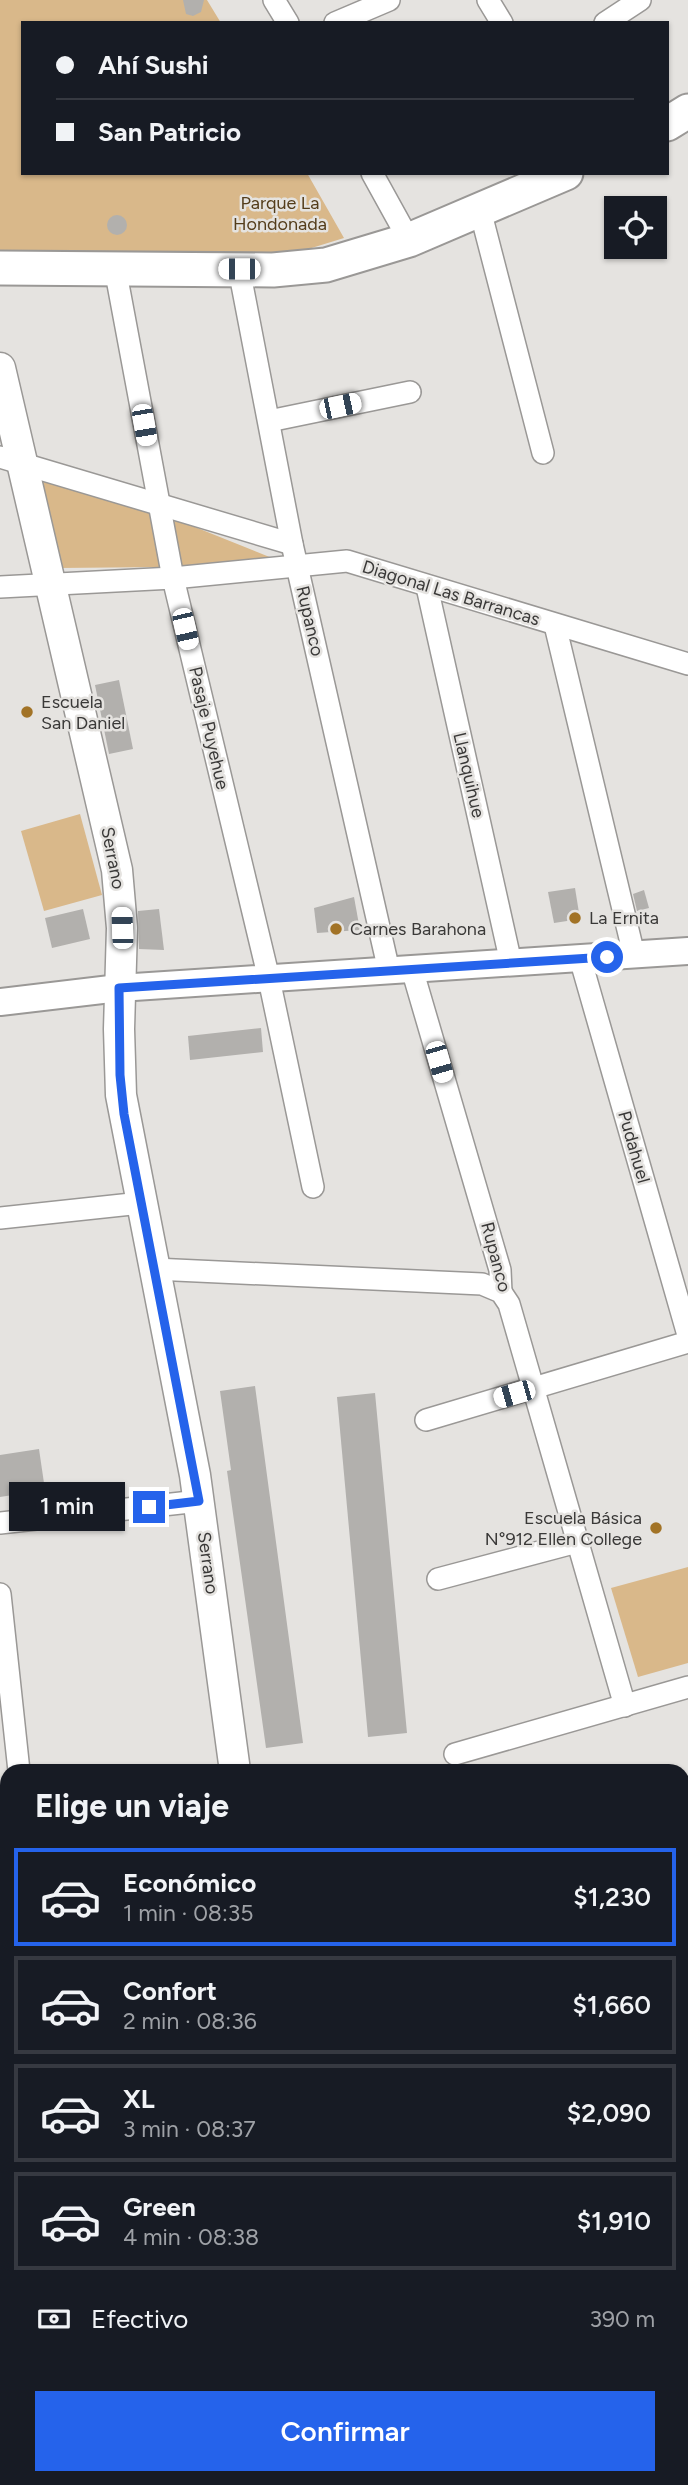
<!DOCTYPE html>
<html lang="es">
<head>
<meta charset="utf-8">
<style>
  :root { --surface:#171b24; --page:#20242c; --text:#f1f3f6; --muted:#9ea1a6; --line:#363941; --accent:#2563eb }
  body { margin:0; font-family:Figtree,sans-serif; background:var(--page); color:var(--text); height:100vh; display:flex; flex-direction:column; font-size:26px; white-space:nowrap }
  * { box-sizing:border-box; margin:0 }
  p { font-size:23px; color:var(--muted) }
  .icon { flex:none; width:38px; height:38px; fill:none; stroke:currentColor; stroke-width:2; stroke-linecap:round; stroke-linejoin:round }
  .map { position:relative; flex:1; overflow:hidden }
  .drawer { position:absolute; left:0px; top:1764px; width:690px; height:721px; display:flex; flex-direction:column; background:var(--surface); border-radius:21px 21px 0 0; box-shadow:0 2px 5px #0004 }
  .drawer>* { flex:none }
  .guide { position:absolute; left:21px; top:21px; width:648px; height:154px; border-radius:0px; box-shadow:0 2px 5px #0004; display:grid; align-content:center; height:154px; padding:0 35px; background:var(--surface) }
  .buttons { position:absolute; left:604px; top:196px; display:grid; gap:14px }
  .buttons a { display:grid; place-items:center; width:63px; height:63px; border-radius:0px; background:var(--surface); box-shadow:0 2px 5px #0004; font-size:35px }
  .end { position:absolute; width:32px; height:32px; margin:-16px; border:9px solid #2563eb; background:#fff; box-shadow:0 0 0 4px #fff }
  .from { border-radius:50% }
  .bubble { position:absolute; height:49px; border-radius:0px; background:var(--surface); box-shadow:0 2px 5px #0004; font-size:23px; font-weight:600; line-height:49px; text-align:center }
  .car { position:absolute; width:21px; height:42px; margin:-21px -10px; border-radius:9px; box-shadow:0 0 5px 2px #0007; background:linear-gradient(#fff 24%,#345 0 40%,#fff 0 76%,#345 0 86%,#fff 0) }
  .guide b { display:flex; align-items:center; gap:24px; height:66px; font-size:26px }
  .guide b+b { border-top:2px solid var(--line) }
  .guide i { width:18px; height:18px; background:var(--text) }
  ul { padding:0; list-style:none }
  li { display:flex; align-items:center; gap:21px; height:98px; margin:0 14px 10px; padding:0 21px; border:4px solid var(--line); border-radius:0px }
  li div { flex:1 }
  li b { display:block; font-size:26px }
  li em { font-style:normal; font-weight:600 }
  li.current { border-color:var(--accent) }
  li>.icon { width:63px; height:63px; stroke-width:1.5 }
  h2 { padding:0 35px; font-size:32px; line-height:84px }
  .pay { display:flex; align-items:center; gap:18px; height:77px; padding:0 35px; font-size:26px }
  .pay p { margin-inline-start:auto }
  .action { display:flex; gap:14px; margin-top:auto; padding:14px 35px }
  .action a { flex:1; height:80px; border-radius:0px; background:var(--accent); color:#fff; font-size:28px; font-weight:600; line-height:80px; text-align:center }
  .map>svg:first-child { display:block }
  .green { fill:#d9b88a }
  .building { fill:#b2b0ad }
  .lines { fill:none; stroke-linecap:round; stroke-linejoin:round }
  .minor-casing { stroke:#9a9896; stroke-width:24 }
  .tertiary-casing { stroke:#9a9896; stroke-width:30 }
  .secondary-casing { stroke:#9a9896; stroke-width:33 }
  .primary-casing { stroke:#9a9896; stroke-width:37 }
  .minor { stroke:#fff; stroke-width:21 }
  .tertiary { stroke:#fff; stroke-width:26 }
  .secondary { stroke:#fff; stroke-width:30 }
  .primary { stroke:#fff; stroke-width:33 }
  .route { stroke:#2563eb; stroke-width:9 }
  .poi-dot { fill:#a27326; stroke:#e5e3e0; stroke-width:2.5 }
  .labels { text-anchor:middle; stroke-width:5; stroke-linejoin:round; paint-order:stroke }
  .park-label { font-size:18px; fill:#543d1b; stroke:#e5e3e0 }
  .street-label { font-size:18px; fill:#3a3938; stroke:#e5e3e0 }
  .poi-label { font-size:18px; fill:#3a3938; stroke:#e5e3e0; text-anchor:start }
</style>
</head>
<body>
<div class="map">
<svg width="688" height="2485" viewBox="0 0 688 2485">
  <rect width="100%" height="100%" fill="#e5e3e0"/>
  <g class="green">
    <path d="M0,0H207L221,23H23V173H307L344,238L292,254L0,251Z"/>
    <path d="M36,479L151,512L162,567L59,568Z"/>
    <path d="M170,517L282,562L178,567Z"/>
    <path d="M80,814L102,895L44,911L21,831Z"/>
    <path d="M688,1567V1663L638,1677L611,1588Z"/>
  </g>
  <g class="building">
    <path d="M183,0H204L201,12L193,16L186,14Z"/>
    <circle cx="117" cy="225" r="10"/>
    <path d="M119,680L133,749L109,754L95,685Z"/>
    <path d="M575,888L580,919L554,923L548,892Z"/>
    <path d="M644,890L649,908L637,911L633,894Z"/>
    <path d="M354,897L360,930L317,933L314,908Z"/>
    <path d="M83,909L90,939L52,948L45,918Z"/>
    <path d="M159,909L164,950L139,949L138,911Z"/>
    <path d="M261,1028L263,1052L190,1060L188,1036Z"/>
    <path d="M255,1386L303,1743L266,1748L227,1471L231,1470L220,1391Z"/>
    <path d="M375,1393L407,1733L368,1737L337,1397Z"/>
    <path d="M39,1449L45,1490L0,1497V1455Z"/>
  </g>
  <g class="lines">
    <g class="minor-casing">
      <g id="minor">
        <path d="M274,0L288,23"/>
        <path d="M488,0L502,23"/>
        <path d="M335,23L389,0"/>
        <path d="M605,23L640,0"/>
        <path d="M372,173L409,240"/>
        <path d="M480,210L543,453"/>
        <path d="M115,268L173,578L269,979L313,1187"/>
        <path d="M239,269L292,544L389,971"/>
        <path d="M269,421L410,392"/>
        <path d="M0,457L292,544"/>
        <path d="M0,587L173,578L347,561L688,664"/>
        <path d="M427,587L511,963"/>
        <path d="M555,625L634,955"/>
        <path d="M580,958L688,1335"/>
        <path d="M412,969L500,1270L501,1292"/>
        <path d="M0,1218L141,1203"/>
        <path d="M154,1269L482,1284L501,1292L509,1304L625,1706"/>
        <path d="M426,1420L688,1342"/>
        <path d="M0,1523L199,1501"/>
        <path d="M438,1579L577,1542"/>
        <path d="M0,1594L19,1771"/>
        <path d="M455,1754L688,1687"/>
        <path d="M0,1855L7,1854"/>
        <path d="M682,2108L688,2148"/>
        <path d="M0,2243L7,2242"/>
        <path d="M682,2382L688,2381"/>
        <path d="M113,2478L114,2485"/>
        <path d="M485,2478L487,2485"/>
        <path d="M632,2478L634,2485"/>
        <path d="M388,2485L408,2478"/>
      </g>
    </g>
    <g class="tertiary-casing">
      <path id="tertiary" d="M0,1002L119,988L688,951"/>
    </g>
    <g class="secondary-casing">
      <g id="secondary">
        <path d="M0,368L117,870L122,928L119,1029L121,1095L195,1475L235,1771"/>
        <path d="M682,2064L688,2063"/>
        <path d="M340,2478L342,2485"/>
      </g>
    </g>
    <g class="primary-casing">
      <g id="primary">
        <path d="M667,124L688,111"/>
        <path d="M0,268L273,270L326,265L409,240L566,173"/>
      </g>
    </g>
    <use href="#minor" class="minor"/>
    <use href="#tertiary" class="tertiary"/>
    <use href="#secondary" class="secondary"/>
    <use href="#primary" class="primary"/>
  </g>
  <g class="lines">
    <path class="route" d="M149,1507L199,1501L124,1114L120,1075L119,988L607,957"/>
  </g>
  <g class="poi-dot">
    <circle cx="27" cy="712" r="7"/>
    <circle cx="575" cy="918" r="7"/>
    <circle cx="336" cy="929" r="7"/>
    <circle cx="656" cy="1528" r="7"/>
  </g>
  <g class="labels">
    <g class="park-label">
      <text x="280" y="209">Parque La<tspan x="280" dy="21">Hondonada</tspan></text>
    </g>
    <g class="street-label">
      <text transform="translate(451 593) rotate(17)" y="6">Diagonal Las Barrancas</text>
      <text transform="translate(310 621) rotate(77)" y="6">Rupanco</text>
      <text transform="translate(209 728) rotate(77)" y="6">Pasaje Puyehue</text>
      <text transform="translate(469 775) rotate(77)" y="6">Llanquihue</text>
      <text transform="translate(113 858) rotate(79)" y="6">Serrano</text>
      <text transform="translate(634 1147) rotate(74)" y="6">Pudahuel</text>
      <text transform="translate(496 1257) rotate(75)" y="6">Rupanco</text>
      <text transform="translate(208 1563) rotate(82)" y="6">Serrano</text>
    </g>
    <g class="poi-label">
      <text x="41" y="708">Escuela<tspan x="41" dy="21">San Daniel</tspan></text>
      <text x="589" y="924">La Ernita</text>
      <text x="350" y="935">Carnes Barahona</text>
      <text x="642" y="1524" text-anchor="end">Escuela Básica<tspan x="642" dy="21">N°912 Ellen College</tspan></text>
    </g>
  </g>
</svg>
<div class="buttons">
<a><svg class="icon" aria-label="locate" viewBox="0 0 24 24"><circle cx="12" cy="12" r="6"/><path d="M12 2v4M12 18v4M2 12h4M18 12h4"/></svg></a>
</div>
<i class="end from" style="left:607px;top:957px"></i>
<i class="end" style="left:149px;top:1507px"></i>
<div class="bubble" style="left:9px;top:1482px;width:116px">1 min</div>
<i class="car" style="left:239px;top:269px;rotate:270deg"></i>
<i class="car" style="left:340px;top:406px;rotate:78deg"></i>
<i class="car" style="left:144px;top:425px;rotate:170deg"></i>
<i class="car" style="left:185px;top:629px;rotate:167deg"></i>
<i class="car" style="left:122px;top:928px;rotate:358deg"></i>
<i class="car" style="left:439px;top:1062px;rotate:164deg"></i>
<i class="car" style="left:514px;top:1394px;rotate:254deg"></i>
<div class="guide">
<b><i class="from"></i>Ahí Sushi</b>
<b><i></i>San Patricio</b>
</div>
<section class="drawer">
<h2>Elige un viaje</h2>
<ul>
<li class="current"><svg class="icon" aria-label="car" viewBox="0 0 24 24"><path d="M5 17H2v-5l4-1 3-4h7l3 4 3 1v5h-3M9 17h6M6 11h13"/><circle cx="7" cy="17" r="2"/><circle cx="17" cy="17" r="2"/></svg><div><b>Económico</b><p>1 min · 08:35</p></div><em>$1,230</em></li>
<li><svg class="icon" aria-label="car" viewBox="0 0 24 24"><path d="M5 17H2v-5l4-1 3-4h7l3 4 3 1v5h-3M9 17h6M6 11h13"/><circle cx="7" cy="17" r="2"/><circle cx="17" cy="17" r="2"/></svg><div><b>Confort</b><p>2 min · 08:36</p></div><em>$1,660</em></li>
<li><svg class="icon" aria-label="car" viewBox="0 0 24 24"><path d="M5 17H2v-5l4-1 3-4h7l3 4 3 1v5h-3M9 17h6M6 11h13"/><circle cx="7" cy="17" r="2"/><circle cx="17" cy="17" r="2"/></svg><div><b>XL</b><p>3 min · 08:37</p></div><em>$2,090</em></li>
<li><svg class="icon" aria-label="car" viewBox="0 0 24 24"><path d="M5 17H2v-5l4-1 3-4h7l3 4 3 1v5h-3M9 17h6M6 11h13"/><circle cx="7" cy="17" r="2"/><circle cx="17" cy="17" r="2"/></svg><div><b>Green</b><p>4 min · 08:38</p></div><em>$1,910</em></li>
</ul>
<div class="pay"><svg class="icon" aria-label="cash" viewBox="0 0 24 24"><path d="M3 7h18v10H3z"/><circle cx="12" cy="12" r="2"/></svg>Efectivo<p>390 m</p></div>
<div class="action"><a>Confirmar</a></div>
</section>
</div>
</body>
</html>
